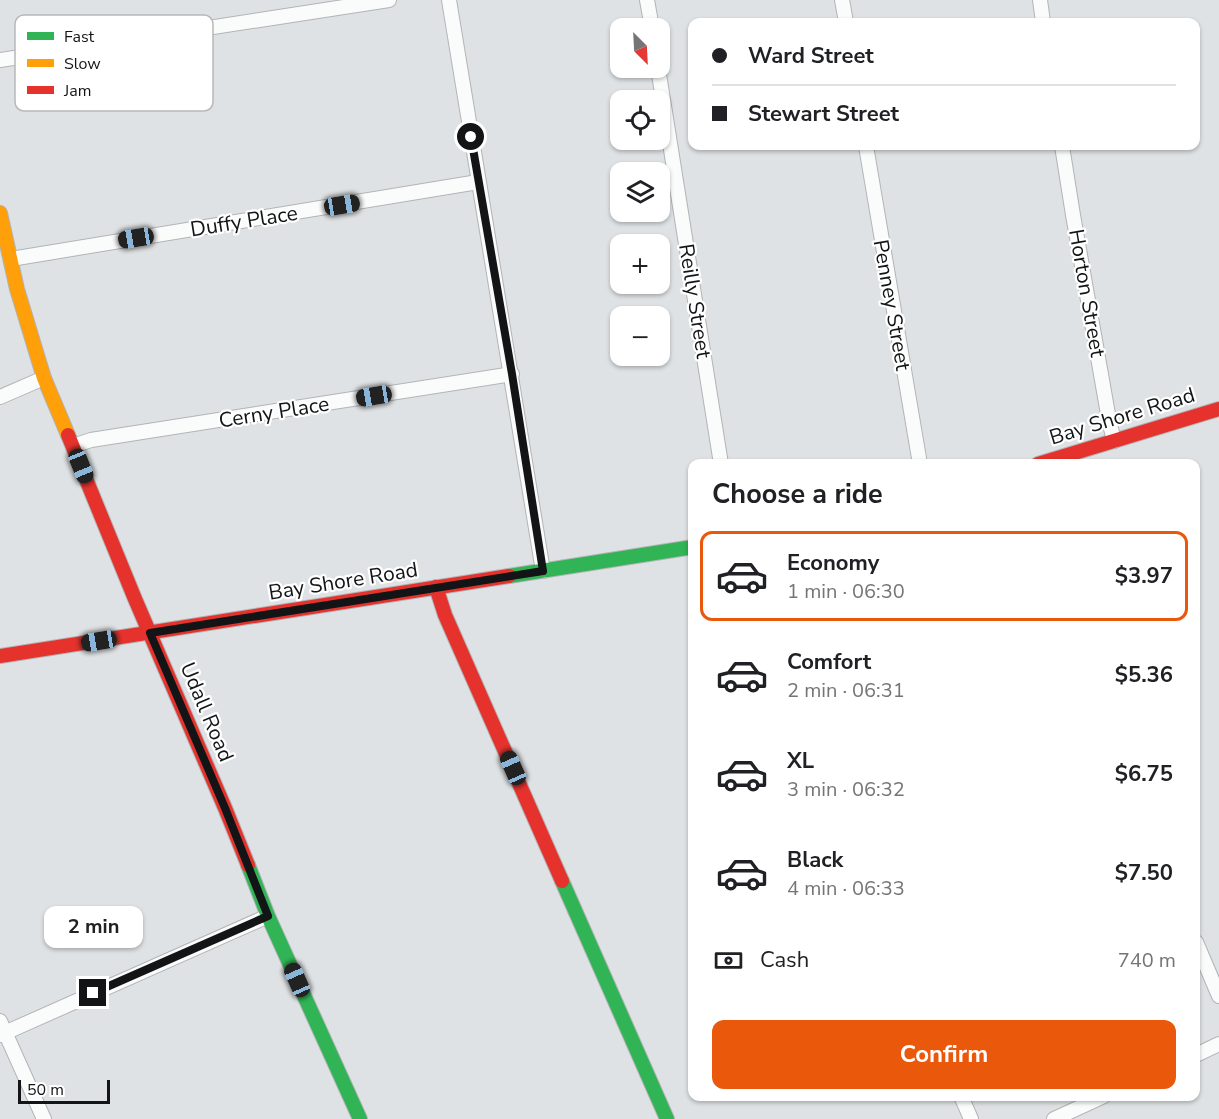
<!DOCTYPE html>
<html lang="en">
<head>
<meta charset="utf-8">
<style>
  :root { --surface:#fff; --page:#f2f2f2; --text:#202124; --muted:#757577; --line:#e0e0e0; --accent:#ea580c }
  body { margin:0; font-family:"Nunito Sans",sans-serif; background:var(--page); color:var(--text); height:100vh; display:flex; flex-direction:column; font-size:22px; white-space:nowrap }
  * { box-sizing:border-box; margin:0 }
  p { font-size:20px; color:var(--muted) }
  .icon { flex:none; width:33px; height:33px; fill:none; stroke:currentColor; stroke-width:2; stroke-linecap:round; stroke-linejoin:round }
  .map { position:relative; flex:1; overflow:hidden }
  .sheet { position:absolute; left:688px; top:459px; width:512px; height:642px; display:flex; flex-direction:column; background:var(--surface); border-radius:12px; box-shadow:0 2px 4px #0004 }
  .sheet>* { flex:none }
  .banner { position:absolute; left:688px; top:18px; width:512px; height:132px; border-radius:12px; box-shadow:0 2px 4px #0004; display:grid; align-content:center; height:132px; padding:0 24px; background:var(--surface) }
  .needle { width:39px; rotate:156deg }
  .fabs { position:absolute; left:610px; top:18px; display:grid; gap:12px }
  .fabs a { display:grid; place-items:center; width:60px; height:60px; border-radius:12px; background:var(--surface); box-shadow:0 2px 4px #0004; font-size:30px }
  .scale { position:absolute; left:18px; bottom:15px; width:92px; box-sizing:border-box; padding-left:6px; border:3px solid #121415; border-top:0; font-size:16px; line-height:21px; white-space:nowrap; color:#121415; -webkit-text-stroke:4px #fff; paint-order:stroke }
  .end { position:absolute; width:27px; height:27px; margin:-14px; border:8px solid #121415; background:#fff; box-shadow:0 0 0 3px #fff }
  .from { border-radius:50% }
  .bubble { position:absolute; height:42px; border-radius:12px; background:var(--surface); box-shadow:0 2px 4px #0004; font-size:20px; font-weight:700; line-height:42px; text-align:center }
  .car { position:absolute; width:18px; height:36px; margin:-18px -9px; border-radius:8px; box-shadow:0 0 4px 2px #0007; background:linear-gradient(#222 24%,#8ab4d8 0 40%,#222 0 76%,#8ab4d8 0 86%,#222 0) }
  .banner b { display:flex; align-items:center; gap:21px; height:57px; font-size:22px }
  .banner b+b { border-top:2px solid var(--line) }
  .banner i { width:15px; height:15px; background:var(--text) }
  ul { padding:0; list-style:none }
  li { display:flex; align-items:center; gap:18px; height:90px; margin:0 12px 9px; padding:0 12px; border:3px solid transparent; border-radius:12px }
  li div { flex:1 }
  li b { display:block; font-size:22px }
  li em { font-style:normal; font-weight:700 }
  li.on { border-color:var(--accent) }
  li>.icon { width:54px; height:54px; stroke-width:1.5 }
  h2 { padding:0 24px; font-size:27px; line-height:72px }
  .pay { display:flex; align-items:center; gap:15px; height:66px; padding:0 24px; font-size:22px }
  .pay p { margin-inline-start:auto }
  .cta { display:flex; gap:12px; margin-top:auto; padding:12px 24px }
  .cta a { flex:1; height:69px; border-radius:12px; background:var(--accent); color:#fff; font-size:24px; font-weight:700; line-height:69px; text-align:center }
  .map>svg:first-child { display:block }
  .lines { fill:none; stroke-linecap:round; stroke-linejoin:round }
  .street-casing { stroke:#b2b4b6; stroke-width:16 }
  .fast-casing { stroke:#b2b4b6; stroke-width:16 }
  .slow-casing { stroke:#b2b4b6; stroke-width:16 }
  .jam-casing { stroke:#b2b4b6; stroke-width:16 }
  .street { stroke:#fafbfb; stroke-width:14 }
  .fast { stroke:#30b455; stroke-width:14 }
  .slow { stroke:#ff9f0a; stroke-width:14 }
  .jam { stroke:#e5322d; stroke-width:14 }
  .route { stroke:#121415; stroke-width:8 }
  .labels { text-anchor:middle; stroke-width:4.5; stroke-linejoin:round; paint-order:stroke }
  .street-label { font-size:21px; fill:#121415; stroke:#fff }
  .key { fill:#fff; stroke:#b8b8b9; stroke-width:1.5 }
  .key-label { font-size:16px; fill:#121415 }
</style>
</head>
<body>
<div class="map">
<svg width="1219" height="1119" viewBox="0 0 1219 1119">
  <rect width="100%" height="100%" fill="#dfe2e4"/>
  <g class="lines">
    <g class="street-casing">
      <g id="street">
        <path d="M449,0L543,571"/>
        <path d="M647,0L652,28"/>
        <path d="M842,0L846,22"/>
        <path d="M1040,0L1043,22"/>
        <path d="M0,60L389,0"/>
        <path d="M658,68L721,464"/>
        <path d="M866,146L920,464"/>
        <path d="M1062,146L1073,215L1109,420L1114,441"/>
        <path d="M11,259L478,182"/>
        <path d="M0,397L44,378"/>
        <path d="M73,446L91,440L512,374"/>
        <path d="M1196,942L1219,996"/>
        <path d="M0,1021L44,1119"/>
        <path d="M0,1035L268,916"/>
        <path d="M1196,1055L1219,1044"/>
        <path d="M961,1096L971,1119"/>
        <path d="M1054,1119L1104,1096"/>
      </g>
    </g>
    <g class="fast-casing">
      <g id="fast">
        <path d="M509,576L693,547"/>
        <path d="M248,865L268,916L360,1119"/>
        <path d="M562,881L667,1119"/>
      </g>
    </g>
    <g class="slow-casing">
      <path id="slow" d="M0,213L17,289L44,378L68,435"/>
    </g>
    <g class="jam-casing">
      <g id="jam">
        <path d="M68,435L135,599L225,808L248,865"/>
        <path d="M1038,464L1219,409"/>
        <path d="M436,587L445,615L562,881"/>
        <path d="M0,656L509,576"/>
      </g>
    </g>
    <use href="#street" class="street"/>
    <use href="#fast" class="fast"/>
    <use href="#slow" class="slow"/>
    <use href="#jam" class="jam"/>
  </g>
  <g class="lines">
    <path class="route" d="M93,993L268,916L225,808L150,633L543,571L512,374L471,137"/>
  </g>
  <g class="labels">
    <g class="street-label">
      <text transform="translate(244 221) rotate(-9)" y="7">Duffy Place</text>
      <text transform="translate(1087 293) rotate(80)" y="7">Horton Street</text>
      <text transform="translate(695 301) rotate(81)" y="7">Reilly Street</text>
      <text transform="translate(892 305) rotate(80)" y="7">Penney Street</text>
      <text transform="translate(274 412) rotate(-9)" y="7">Cerny Place</text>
      <text transform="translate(1122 416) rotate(-17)" y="7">Bay Shore Road</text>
      <text transform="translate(343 581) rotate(-9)" y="7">Bay Shore Road</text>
      <text transform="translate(207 712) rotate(67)" y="7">Udall Road</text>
    </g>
  </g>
  <rect x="15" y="15" width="198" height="96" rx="9" class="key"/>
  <rect x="27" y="32" width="27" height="8" fill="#30b455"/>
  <rect x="27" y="59" width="27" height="8" fill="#ff9f0a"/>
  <rect x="27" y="86" width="27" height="8" fill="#e5322d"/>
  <g class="key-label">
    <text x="64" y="42">Fast</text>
    <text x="64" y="69">Slow</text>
    <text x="64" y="96">Jam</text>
  </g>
</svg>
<div class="fabs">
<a><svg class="needle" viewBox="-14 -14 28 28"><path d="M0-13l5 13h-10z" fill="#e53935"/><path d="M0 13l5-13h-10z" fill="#757577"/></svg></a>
<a><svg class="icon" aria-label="locate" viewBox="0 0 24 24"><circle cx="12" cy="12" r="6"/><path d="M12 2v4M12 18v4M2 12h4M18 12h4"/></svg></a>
<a><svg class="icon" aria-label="layers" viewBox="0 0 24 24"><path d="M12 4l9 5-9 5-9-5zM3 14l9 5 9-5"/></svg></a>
<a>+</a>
<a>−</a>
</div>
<div class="scale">50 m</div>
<i class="end from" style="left:471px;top:137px"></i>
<i class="end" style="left:93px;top:993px"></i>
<div class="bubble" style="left:44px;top:906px;width:99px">2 min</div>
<i class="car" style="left:342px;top:205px;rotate:81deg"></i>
<i class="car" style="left:136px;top:238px;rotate:261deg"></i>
<i class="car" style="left:374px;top:396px;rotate:261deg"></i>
<i class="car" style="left:81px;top:466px;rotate:158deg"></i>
<i class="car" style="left:99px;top:641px;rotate:261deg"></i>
<i class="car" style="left:513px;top:768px;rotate:336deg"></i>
<i class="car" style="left:297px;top:980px;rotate:336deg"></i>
<div class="banner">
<b><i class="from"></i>Ward Street</b>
<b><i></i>Stewart Street</b>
</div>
<section class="sheet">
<h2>Choose a ride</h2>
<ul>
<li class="on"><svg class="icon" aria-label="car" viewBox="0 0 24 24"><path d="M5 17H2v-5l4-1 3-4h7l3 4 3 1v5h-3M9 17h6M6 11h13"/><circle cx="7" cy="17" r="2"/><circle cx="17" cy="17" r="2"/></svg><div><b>Economy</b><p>1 min · 06:30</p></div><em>$3.97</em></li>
<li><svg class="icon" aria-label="car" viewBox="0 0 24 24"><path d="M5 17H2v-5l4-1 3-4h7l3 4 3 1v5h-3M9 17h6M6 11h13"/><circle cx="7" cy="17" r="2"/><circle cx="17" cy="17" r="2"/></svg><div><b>Comfort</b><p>2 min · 06:31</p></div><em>$5.36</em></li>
<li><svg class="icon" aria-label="car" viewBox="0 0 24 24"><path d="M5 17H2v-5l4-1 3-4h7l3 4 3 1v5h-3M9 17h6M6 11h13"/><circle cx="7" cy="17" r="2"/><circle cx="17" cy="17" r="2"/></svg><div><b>XL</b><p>3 min · 06:32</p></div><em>$6.75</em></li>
<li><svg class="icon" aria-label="car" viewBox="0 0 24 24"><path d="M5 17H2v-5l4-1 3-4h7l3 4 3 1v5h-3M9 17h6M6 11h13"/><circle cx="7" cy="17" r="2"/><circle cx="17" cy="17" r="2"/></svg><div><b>Black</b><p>4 min · 06:33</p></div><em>$7.50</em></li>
</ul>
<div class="pay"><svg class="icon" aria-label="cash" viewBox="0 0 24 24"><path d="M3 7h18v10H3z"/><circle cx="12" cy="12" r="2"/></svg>Cash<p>740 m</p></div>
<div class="cta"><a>Confirm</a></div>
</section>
</div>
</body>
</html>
